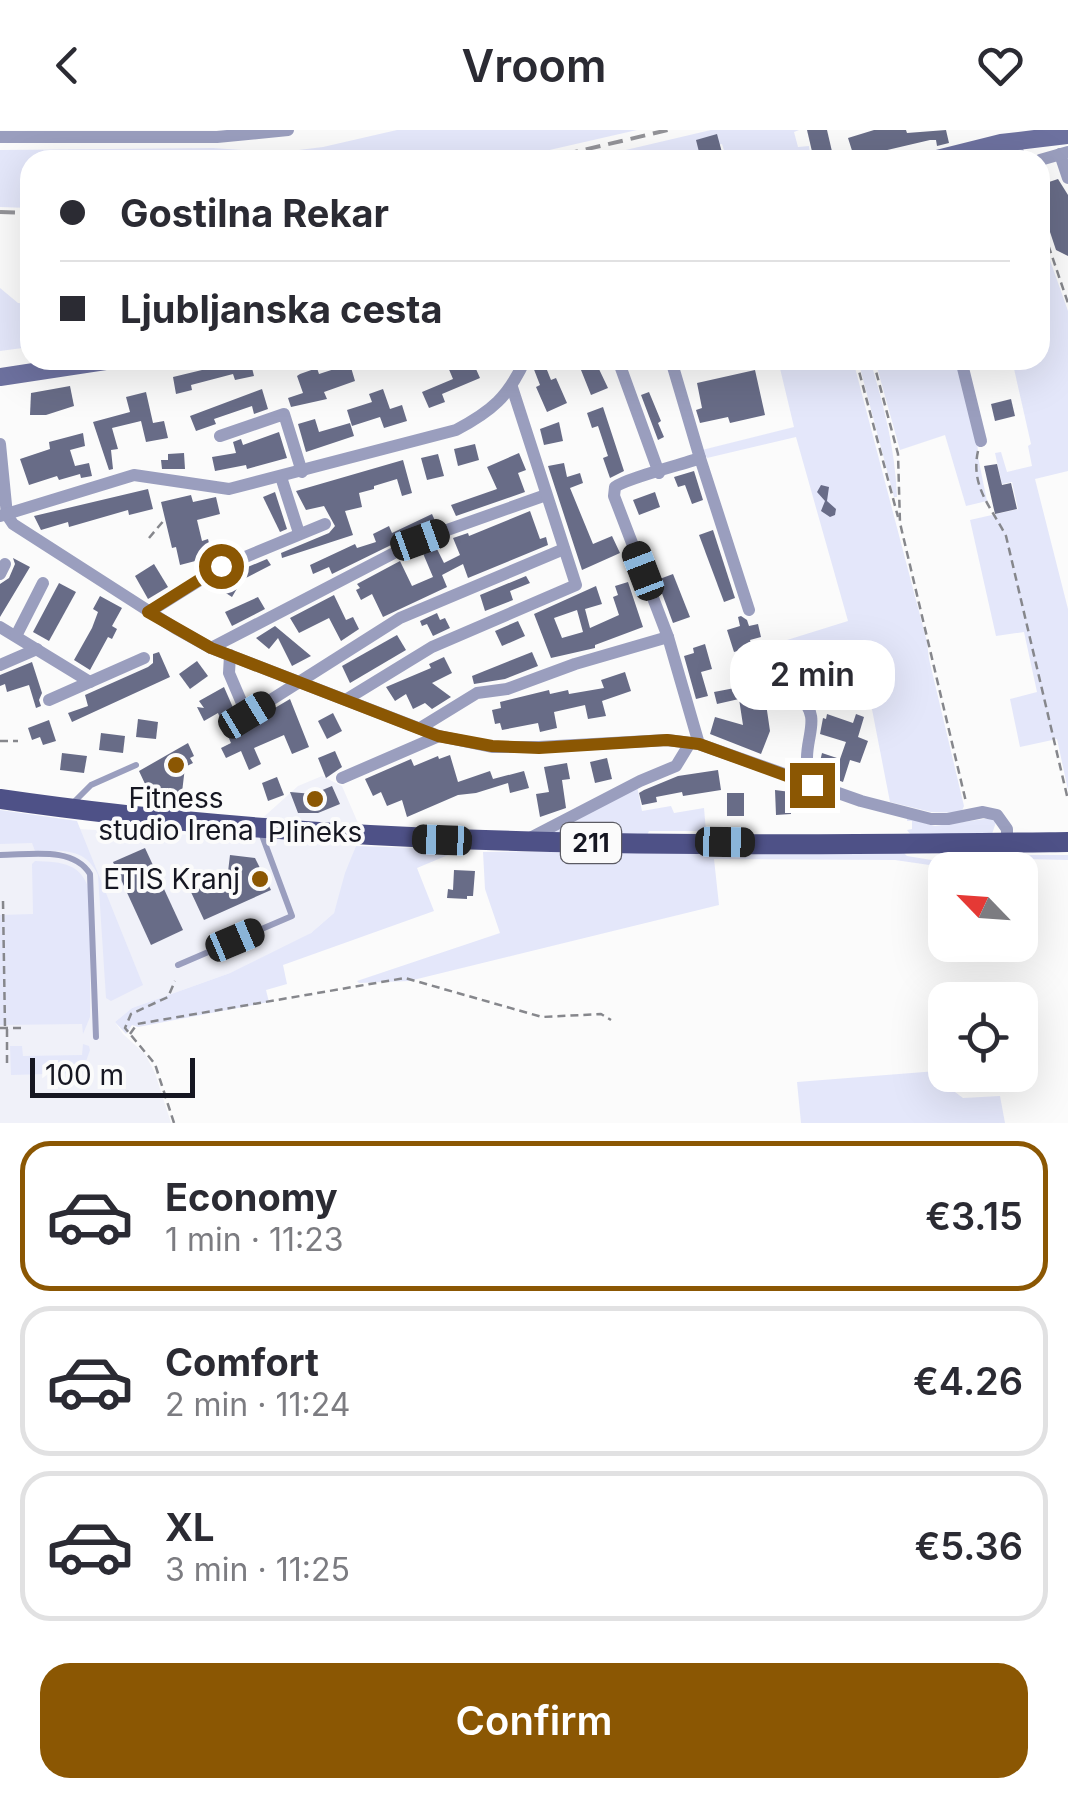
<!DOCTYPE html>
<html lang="en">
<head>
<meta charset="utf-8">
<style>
  :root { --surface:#fff; --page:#f7f7f7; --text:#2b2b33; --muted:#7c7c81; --line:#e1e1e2; --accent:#8b5703 }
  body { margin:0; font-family:Inter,sans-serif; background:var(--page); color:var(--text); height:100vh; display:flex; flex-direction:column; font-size:38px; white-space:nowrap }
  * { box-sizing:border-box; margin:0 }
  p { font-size:32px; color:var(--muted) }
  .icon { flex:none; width:55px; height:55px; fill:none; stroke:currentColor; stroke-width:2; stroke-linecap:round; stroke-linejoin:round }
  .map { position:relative; height:993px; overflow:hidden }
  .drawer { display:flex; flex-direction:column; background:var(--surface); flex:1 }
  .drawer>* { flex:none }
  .top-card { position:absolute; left:20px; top:20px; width:1030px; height:220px; border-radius:30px; box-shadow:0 10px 40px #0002; display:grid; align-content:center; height:220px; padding:0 40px; background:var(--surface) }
  .needle { width:65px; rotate:295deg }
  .controls { position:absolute; left:928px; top:722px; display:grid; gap:20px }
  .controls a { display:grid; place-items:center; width:110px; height:110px; border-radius:20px; background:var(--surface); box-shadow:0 10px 40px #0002; font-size:50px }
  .scale { position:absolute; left:30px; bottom:25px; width:165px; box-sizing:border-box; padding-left:10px; border:5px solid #161722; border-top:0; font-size:28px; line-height:35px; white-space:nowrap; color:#161722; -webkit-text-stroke:8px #fbfbfb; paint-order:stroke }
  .end { position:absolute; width:45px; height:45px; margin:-22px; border:12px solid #8b5703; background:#fff; box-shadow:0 0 0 5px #fff }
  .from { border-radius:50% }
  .bubble { position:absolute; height:70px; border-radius:30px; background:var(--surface); box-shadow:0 10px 40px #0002; font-size:32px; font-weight:600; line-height:70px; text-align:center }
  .car { position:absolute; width:30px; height:60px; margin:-30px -15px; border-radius:12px; box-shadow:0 0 8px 2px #0007; background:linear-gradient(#222 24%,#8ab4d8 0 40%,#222 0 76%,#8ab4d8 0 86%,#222 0) }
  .top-card b { display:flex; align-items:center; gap:35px; height:95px; font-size:38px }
  .top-card b+b { border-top:2px solid var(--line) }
  .top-card i { width:25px; height:25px; background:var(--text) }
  ul { padding:18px 0 0; list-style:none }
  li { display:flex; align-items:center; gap:30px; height:150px; margin:0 20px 15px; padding:0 20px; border:5px solid var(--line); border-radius:30px }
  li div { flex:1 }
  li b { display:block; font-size:38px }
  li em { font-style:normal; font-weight:600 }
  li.selected { border-color:var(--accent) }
  li>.icon { width:90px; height:90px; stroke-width:1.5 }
  .cta { display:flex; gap:20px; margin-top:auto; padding:20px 40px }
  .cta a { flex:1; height:115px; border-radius:30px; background:var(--accent); color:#fff; font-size:40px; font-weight:600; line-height:115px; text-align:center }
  header { display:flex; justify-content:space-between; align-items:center; height:130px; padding:0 40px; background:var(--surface); font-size:45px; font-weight:600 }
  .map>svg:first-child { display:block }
  .built { fill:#f0f1f9 }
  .green { fill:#e4e7fa }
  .building { fill:#686c87; fill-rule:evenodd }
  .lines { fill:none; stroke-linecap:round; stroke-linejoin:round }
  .path { stroke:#86878c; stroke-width:2.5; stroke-dasharray:8 5; stroke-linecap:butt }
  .lane { stroke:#9a9ebe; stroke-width:6 }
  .street { stroke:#9a9ebe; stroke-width:12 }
  .secondary { stroke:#6d719f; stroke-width:18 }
  .primary { stroke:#4e5187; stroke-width:20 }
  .rail { stroke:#939398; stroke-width:4; stroke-dasharray:15 8; stroke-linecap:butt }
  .route { stroke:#8b5703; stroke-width:12 }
  .poi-dot { fill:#8b5703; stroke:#fbfbfb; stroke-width:4 }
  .labels { text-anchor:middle; stroke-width:8; stroke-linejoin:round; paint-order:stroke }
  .shield { fill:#fbfbfb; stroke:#5b5b63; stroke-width:2.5 }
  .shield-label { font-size:25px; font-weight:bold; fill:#161722 }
  .poi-label { font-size:28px; fill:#161722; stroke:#fbfbfb }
</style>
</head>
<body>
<header><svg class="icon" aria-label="back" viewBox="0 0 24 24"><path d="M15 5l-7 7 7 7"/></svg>Vroom<svg class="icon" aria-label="heart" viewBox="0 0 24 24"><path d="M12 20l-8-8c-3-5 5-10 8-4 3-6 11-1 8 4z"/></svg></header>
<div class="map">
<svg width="1068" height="993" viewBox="0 0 1068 993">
  <rect width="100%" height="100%" fill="#fbfbfb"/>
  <path class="built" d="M322,646L342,656L361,700L334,783L311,803L281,821L230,843L132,878L115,892L123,904L145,924L155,943L171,993H0V689L77,699L253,708L257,693L298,656Z"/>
  <g class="green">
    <path d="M397,0H637L506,30H30V78L0,77V20L213,18L242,20V27L323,17Z"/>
    <path d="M711,0H799L794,2L798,17L809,16L811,30H727L722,14L668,30H583Z"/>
    <path d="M1040,102L1068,181V341L1035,349L1068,479V660L1057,609L1020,617L1010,569L1037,562L1024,502L996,506L970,390L1018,379L1012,352L1002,354L995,323L1001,322L1007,342L1032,336L1028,316L1031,314L1012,230H1040Z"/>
    <path d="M0,158L18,173L30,174V217L0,221Z"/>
    <path d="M778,230H853L927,512L929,529L964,676L961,683L931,682L890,672L862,528L843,535L818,578L783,553L771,515L848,491L796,307L707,328L702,320L794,297Z"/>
    <path d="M858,230H870C884,276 895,318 897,367H894Z"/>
    <path d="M875,230H956L977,299L978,327L987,371L966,376L945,305L900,320Z"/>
    <path d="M637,656L642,681L671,676L674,683L704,678L706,701H649L646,707L547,704Z"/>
    <path d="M0,680L77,691L143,855L111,871L106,868L98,745C85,717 62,721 35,721L32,713L0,714Z"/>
    <path d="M907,688L935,696L991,688L996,692L992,704H910L907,700L912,699V691H907Z"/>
    <path d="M356,716L446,719L448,725L417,738L434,781L283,835L287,854L266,860L269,872L138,897L132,895L126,904L115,892L132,878L230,843L311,803L334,783L345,743Z"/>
    <path d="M747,720L902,721L907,726L950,733L1002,725H1068V730L1024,729L950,738L895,730L714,729L719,775L409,851L359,853L357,851L500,803L485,759L483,722Z"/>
    <path d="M35,731C63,732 82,733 90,763V887L83,904L82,894L0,895V785L33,784L32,734Z"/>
    <path d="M83,914L89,916L90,920L82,943L11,945L10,916H22L23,926L82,925Z"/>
    <path d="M937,941L947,956L963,968L1000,966L1005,993H801L797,952Z"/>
  </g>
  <g class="building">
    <path d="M807,0H827L834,30H814Z"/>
    <path d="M874,0H906L907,3L946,0L949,13L937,16L936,10H930L883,21L885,27L875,30H855L848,8Z"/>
    <path d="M717,4L723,26L701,30L696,10Z"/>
    <path d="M1058,49L1068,65V126L1056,120L1040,72V55Z"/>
    <path d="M211,230H250L254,246L235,250L233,244L191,255L192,260L176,264L173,247L202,240L200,233Z"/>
    <path d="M445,230H472L480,248L442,264L445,272L429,278L422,262L453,249Z"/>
    <path d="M535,230H543L551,250L556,248L567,273L547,282L536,257L540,255L533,237Z"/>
    <path d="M577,230H608L598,237L608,258L591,265Z"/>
    <path d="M350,234L355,251L324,262L327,269L291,277L288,268L303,263L297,246L300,244L317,238L319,244Z"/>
    <path d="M755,240L765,285L730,293L728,287L700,293L696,280L702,278L697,253Z"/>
    <path d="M70,256L74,276L46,285H30L31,263Z"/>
    <path d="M262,259L268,279L254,284L252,276L214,289L216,294L196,301L190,286Z"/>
    <path d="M383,259L390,279L402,275L407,291L384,298L380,287L352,296L347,280L372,272L369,264Z"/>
    <path d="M146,262L153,293L164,291L168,308L146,312L141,291L112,298L118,319L111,320L113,339L109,340L93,292L130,282L126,267Z"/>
    <path d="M649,262L661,291L658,293L664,307L658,310L641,265Z"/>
    <path d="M1011,269L1015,286L995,291L991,274Z"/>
    <path d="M603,277L624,341L610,348L603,328L608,326L598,296L592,298L587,283Z"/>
    <path d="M315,289L319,302L350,293L354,306L306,322L298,294Z"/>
    <path d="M559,292L563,311L544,315L540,299Z"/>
    <path d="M279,302L287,328L247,339L246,335L215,341L212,327L236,323L233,312L241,309L243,315Z"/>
    <path d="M83,303L85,316L70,320L75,336L89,333L92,346L81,348L80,344L59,350L57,346L29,355L20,329L50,319L49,312Z"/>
    <path d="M475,314L479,330L458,336L454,319Z"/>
    <path d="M184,323L185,339H162L161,330H168V324Z"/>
    <path d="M519,323L526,340L518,343L525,362L456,386L451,375L497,359L487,337Z"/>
    <path d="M438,324L444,346L427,350L421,328Z"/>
    <path d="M403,330L412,363L402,366L397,349L374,356V359L359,363L362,377L345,381L353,405L282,428L281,423L329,403L335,396L324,376L306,380L296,361Z"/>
    <path d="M564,333L567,347L580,343L583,353L570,358L593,414L612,406L620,423L582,440L548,336Z"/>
    <path d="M997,334L1002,355L1011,353L1017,379L995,384L984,336Z"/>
    <path d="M694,341L703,370L692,374L685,355L678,357L674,347Z"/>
    <path d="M821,355L829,357L827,371L836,379L835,385L830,387L821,381L825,371L817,362Z"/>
    <path d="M148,359L153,379L129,385L128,380L69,397L68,392L41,400L34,386Z"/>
    <path d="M275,362L287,399L280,402L263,367Z"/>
    <path d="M655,362L660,377L639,385L633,370Z"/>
    <path d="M191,365L193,372L216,367L220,384L197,390L202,411L208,409L211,421L232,418L204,435L203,429L180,435L176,417L172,418L161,372Z"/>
    <path d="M530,381L540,409L546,407L548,415L468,448L463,434L442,445L447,457L383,487L372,464L361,470L356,460L360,458L357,454L400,431L412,456L433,447L422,421L435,415L444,433L460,425L453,408L468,403L469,406Z"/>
    <path d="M432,384L436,393L332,444L329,437L313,444L310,435L355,414L357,418L376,412L373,404L389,396L392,403Z"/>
    <path d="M713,400L735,468L724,472L699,405Z"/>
    <path d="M13,428L30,437L0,487V454L9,448L15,434Z"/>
    <path d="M267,429L271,435L242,450L232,467L218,458L226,446Z"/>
    <path d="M154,434L168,457L148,469L135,446Z"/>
    <path d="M673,444L690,487L673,493L657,450Z"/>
    <path d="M526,446L530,453L510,461L513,470L485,481L480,465Z"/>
    <path d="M628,452L643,497L595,515V518L551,528L534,484L596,456L602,474L585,479L590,498L619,485L613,467L618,465L615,456ZM577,480L583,502L562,508L554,488Z"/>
    <path d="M59,453L76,462L49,511L33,502Z"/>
    <path d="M334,465L346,490L353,487L359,499L341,511L329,488L299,503L290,488Z"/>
    <path d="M100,466L122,478L112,496L117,499L112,509L108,507L90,540L74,530L92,498L98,482L93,479Z"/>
    <path d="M258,467L265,479L232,496L225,482Z"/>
    <path d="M437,483L440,490L445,488L450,498L433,506L427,494L422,496L420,491Z"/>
    <path d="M741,486L747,490L749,496L758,494L761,507L750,510L752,517L734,522L727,500L740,496L738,487Z"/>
    <path d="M518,491L525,506L502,516L495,501Z"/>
    <path d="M275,496L311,526L292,536L278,508L269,519L256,508Z"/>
    <path d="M397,505L406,520L350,553L342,536Z"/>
    <path d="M705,514L712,539L701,542L708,566L696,569L684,526L694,523L693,518Z"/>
    <path d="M159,522L170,547L72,592L68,583L88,576L85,565L148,537L153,533V524Z"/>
    <path d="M532,522L538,536L505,549L474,554L472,546Z"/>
    <path d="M444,527L452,543L432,553L451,567L432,579L425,573L413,579L406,564L395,571L386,557L431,538L429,534Z"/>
    <path d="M197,531L208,546L190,559L179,544Z"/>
    <path d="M32,532L42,563L39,570L41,576L36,578L29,555L7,562L5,554L0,556V545Z"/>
    <path d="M625,542L631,561L602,571L606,586L588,589L585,575L554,582L557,598L540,602L538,593L502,600L500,593L495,594L492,580L501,578L500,572L549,560L550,564L568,560L569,564L604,558L601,550Z"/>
    <path d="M752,545L755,561L764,560L770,601L761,624L710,604L715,587L743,595L739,569L717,574L714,562L740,557L738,548Z"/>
    <path d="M224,557L238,589L246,595L290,569L309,617L292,624L284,605L254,618L261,634L249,640L241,621L226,628L221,618L231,613L218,583L204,591L197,577L204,578L199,571Z"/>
    <path d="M333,583L342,601L327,609L318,591Z"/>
    <path d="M827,584L853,593L856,584L864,587L858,607L868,611L860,633L850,630L843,652L819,643L818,640L822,623L840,629L846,612L820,604L823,588L826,589Z"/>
    <path d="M138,589L158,592L156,609L136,607Z"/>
    <path d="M49,590L56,611L43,615L40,607L32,610L28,598Z"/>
    <path d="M101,603L125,606L123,623L99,620Z"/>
    <path d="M188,613L194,626L190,628L193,633L185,637L181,671L154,668L153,673H144L146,656L139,641Z"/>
    <path d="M335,621L342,637L326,648L318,628Z"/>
    <path d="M62,623L87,626L84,643L60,640Z"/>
    <path d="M450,625L458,652L490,641L493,649L524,641L529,658L510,663L508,653L476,663L458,665L407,687L402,670L387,676L381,662L373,666L365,649L411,629L414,636L438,626L439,629Z"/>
    <path d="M607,628L612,649L595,653L590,632Z"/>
    <path d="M567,633L570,649L562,650L566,678L540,687L536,664L549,662L544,637Z"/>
    <path d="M718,640L721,660L683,666L682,662L656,667L657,672L642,675L639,663L644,660L678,646Z"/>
    <path d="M277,647L284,665L268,671L262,653Z"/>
    <path d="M332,656L340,674L318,683H298L290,662L313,664Z"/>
    <path d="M775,660L806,664L803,675L791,672V684L776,685Z"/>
    <rect x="727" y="663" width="17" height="23"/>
    <path d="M145,718L183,800L151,815L113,732Z"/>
    <path d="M230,725L255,728L271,760L204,790L190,760L228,742Z"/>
    <path d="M454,740L475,741L473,766H467V769L447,768L448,759L453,760Z"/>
  </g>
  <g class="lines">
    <g class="path">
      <path d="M1040,91L1068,173"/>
      <path d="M856,230L898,387"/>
      <path d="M873,230L898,324L900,393L966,672"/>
      <path d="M978,321C970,357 992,378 1006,406L1068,670"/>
      <path d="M149,408L165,389"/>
      <path d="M0,611H18"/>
      <path d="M3,771L5,898"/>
      <path d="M0,898H22"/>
      <path d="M7,899V936"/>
      <path d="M130,904L137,894L143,893L405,848L542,887L601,884L611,890"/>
      <path d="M174,993L155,934L125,898L131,884L168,867L175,851"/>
    </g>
    <g class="lane">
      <path d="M72,674L91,655L136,635"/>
      <path d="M0,725C30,725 73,716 90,744L96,907"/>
      <path d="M178,835L292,786L260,700"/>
    </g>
    <g class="street">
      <path d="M0,7H217L288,0"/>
      <path d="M1013,11L1021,29L1025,30"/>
      <path d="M1060,24L1068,48"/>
      <path d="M1040,30L1068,22"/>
      <path d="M618,230L659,343"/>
      <path d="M671,230L700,328"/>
      <path d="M961,230L981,311"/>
      <path d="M220,306L284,284L302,342"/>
      <path d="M0,314L7,385L13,394L175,498L211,518L439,606L492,617H539L667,610L699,614L861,671L931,689H948L983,682L997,685L1007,699V713"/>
      <path d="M281,347L299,403"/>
      <path d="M0,386L134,345L229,359L456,300C492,281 508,267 525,230"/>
      <path d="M0,444L5,434"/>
      <path d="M149,482L221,437L325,394"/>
      <path d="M0,497L90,552"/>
      <path d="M16,506L43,453"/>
      <path d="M211,518L419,410L546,365"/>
      <path d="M230,525L229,543L247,585L400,488L564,419"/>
      <path d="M0,535L37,519"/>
      <path d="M347,569L432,517L576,455L512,257"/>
      <path d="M778,569L799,568C822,585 806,606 807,630C807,638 810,647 812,655"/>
      <path d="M49,570L144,528"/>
      <path d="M420,598L477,563L507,559L575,534L668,507"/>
      <path d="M699,614L668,507L614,366L615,357C627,348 681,335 700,328L749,480"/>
      <path d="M342,648L439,606"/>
      <path d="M530,708L640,651L676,636L690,613"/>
    </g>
    <g class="secondary">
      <path d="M933,30L1001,13L1068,5"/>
      <path d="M0,247L112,230"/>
    </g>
    <path class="primary" d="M0,669C354,721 711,716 1068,712"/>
    <g class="rail">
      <path d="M541,30L668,0"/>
      <path d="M0,82L30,83"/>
    </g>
  </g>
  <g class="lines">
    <path class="route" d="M221,436L148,482L211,518L438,606L492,616L539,618L667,610L699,614L812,655"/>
  </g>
  <g class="poi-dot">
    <circle cx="176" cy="635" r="10"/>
    <circle cx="315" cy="669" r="10"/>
    <circle cx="260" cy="749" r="10"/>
  </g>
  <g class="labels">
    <rect class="shield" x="561" y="693" width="60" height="40" rx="8"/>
    <g class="shield-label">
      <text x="591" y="722">211</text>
    </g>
    <g class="poi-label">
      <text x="176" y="678">Fitness<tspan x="176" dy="32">studio Irena</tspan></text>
      <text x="315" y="712">Plineks</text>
      <text x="240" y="759" text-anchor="end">ETIS Kranj</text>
    </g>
  </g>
</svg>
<div class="controls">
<a><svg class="needle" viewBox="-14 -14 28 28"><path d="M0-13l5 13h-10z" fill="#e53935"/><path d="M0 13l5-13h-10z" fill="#7c7c81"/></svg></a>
<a><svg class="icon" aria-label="locate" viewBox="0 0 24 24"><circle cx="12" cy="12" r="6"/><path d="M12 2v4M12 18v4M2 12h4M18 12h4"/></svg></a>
</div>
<div class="scale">100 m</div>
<i class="end from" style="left:221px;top:436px"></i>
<i class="end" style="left:812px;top:655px"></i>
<div class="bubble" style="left:730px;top:510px;width:165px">2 min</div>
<i class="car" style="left:420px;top:410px;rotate:70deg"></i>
<i class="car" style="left:643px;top:441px;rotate:339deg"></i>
<i class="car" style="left:247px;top:585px;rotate:59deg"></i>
<i class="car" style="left:442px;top:710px;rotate:272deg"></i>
<i class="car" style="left:725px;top:712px;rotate:91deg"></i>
<i class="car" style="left:235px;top:810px;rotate:67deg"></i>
<div class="top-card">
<b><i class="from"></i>Gostilna Rekar</b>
<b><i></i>Ljubljanska cesta</b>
</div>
</div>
<section class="drawer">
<ul>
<li class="selected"><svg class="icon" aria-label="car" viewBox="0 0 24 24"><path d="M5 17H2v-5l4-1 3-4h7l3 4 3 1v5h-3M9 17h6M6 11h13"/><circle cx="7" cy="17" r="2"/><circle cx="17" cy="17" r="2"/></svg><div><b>Economy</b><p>1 min · 11:23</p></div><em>€3.15</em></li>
<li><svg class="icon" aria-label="car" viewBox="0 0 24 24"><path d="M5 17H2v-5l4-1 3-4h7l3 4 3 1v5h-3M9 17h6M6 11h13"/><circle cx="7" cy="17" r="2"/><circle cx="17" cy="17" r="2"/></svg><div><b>Comfort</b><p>2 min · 11:24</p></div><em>€4.26</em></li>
<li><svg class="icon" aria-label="car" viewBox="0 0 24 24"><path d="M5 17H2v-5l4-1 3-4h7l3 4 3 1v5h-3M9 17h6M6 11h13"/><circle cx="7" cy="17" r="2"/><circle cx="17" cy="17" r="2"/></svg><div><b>XL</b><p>3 min · 11:25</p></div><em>€5.36</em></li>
</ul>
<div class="cta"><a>Confirm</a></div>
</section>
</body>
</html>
